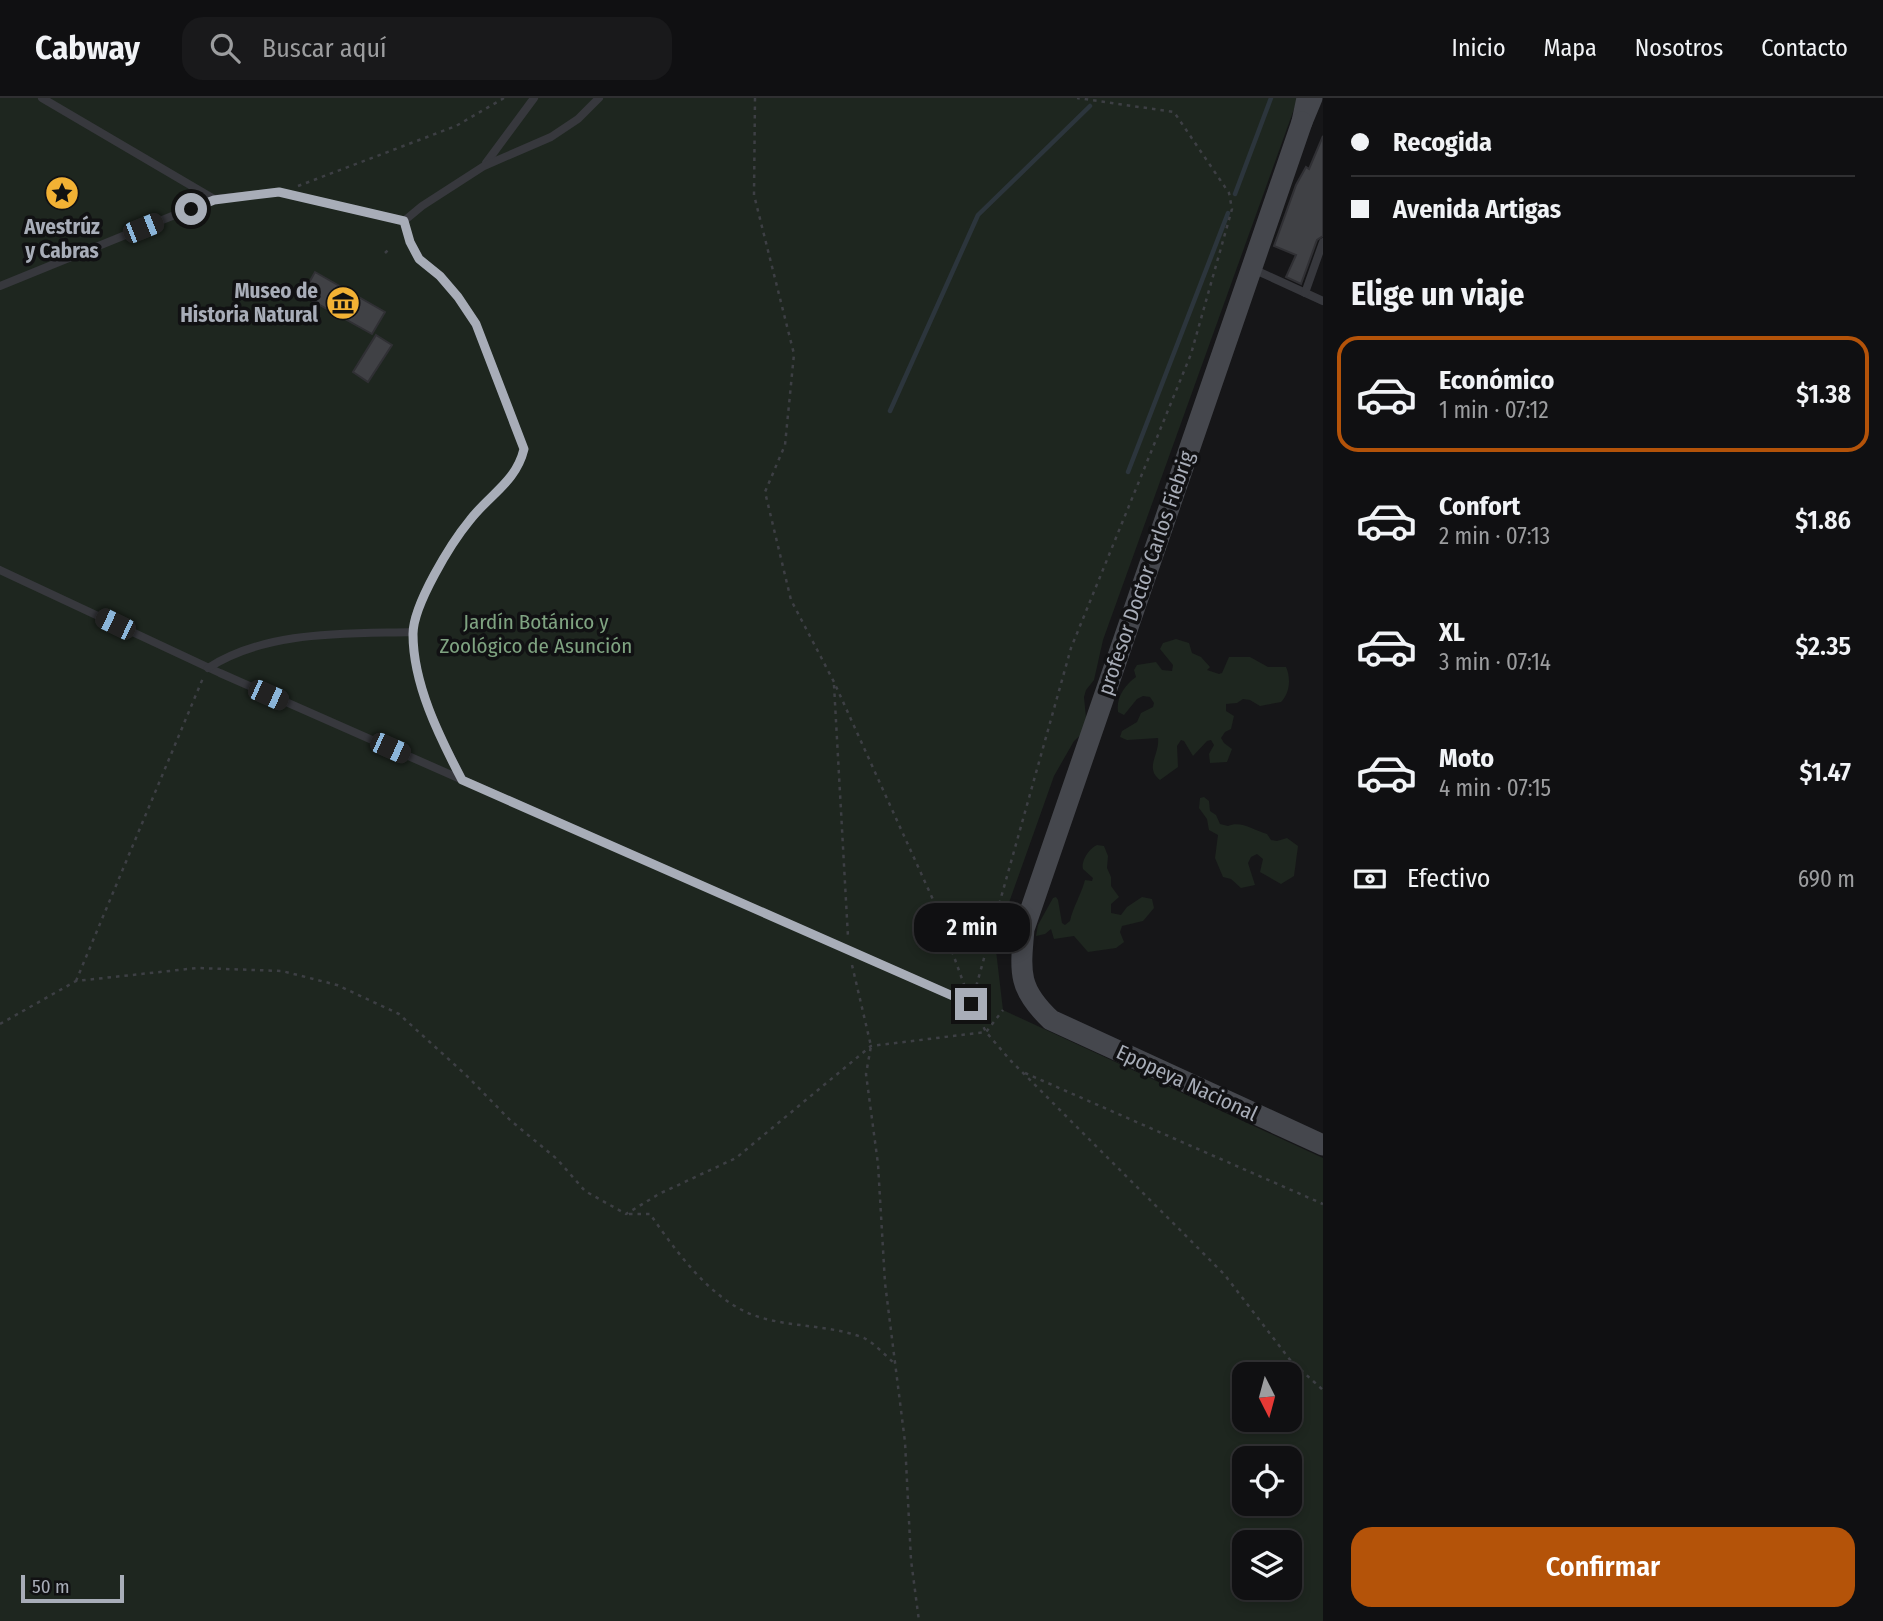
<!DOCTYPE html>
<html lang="es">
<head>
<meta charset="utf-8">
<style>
  :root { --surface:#101012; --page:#19191b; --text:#f1f3f6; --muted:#9c9d9f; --line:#303032; --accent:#b45309 }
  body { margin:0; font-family:"Fira Sans Condensed",sans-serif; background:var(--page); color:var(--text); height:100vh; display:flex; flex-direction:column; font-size:26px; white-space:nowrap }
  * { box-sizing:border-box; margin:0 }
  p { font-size:23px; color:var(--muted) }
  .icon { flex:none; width:38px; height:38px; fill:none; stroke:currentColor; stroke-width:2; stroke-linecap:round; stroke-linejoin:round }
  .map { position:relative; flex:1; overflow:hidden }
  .sheet { display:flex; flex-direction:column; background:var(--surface); width:560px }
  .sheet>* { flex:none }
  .guide { display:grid; align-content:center; height:154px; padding:0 28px; background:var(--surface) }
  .needle { width:46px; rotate:174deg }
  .controls { position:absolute; left:1232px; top:1264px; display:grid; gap:14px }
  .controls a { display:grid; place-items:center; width:70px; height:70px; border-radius:14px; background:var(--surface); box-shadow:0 4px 10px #0003,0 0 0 2px var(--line); font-size:35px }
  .scale { position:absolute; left:21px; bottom:18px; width:103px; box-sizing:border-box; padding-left:7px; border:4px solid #a8adb8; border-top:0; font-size:19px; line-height:24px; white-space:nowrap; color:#a8adb8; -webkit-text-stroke:5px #111113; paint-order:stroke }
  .end { position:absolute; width:32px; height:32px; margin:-16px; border:9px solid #a8adb8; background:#111; box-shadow:0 0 0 4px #111 }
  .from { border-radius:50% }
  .bubble { position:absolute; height:49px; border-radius:21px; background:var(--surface); box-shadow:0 4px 10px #0003,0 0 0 2px var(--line); font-size:23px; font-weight:600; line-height:49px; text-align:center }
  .car { position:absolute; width:21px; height:42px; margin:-21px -10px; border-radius:9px; box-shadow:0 0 5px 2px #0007; background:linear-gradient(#222 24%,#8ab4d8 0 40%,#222 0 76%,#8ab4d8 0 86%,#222 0) }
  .guide b { display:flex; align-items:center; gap:24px; height:66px; font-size:26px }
  .guide b+b { border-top:2px solid var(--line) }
  .guide i { width:18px; height:18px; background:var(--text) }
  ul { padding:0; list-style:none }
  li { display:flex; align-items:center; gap:21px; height:116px; margin:0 14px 10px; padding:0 14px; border:4px solid transparent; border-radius:21px }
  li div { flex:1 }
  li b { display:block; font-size:26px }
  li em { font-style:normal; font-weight:600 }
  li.current { border-color:var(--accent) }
  li>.icon { width:63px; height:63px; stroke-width:1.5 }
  h2 { padding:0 28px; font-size:32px; line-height:84px }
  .pay { display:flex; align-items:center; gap:18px; height:77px; padding:0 28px; font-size:26px }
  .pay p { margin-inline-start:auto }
  .action { display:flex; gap:14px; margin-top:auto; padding:14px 28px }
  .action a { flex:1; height:80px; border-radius:21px; background:var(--accent); color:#fff; font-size:28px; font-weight:600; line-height:80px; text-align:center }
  header { display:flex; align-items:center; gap:42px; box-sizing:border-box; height:98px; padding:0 35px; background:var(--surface); border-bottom:2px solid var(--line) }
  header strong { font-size:33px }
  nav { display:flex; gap:38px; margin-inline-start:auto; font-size:24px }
  .search { width:490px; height:63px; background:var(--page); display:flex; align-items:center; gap:18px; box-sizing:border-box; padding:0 24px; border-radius:21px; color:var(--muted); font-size:26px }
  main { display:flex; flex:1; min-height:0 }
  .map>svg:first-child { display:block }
  .green { fill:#1e261f; fill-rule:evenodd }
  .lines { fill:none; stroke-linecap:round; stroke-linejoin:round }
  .stream { stroke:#2c353c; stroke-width:4.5 }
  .building { fill:#404145; stroke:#303034; stroke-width:2 }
  .path { stroke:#3d3f44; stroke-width:2.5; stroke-dasharray:3.5 5; stroke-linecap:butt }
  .lane { stroke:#37383d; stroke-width:8 }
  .secondary { stroke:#45474d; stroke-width:21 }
  .route { stroke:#a8adb8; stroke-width:9 }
  .labels { text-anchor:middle; stroke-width:7; stroke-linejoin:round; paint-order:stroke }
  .poi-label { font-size:21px; font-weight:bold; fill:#a8adb8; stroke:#111113 }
  .street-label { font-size:21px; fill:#a8adb8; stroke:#111113 }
  .park-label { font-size:21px; fill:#7fa381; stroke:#111113 }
</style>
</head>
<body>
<header>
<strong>Cabway</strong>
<div class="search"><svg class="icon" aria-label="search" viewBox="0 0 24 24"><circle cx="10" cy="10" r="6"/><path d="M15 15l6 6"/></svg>Buscar aquí</div>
<nav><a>Inicio</a><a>Mapa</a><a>Nosotros</a><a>Contacto</a></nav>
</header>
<main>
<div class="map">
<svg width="1323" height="1523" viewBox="0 0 1323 1523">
  <rect width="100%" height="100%" fill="#161618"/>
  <g class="green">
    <path d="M0,0H1298L1103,542L1094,582L1086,592L1084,599L1086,620L1084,634L1074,643L1054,678L995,844L1003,912L1323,1060V1523H0ZM1244,1276H1290V1321H1244ZM1244,1360H1290V1405H1244ZM1244,1444H1290V1489H1244Z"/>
    <path d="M1176,541L1189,545L1192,555L1201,559L1210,569L1207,572L1219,576L1222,575L1229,559H1250L1268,569H1286C1291,580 1290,595 1281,604L1260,608L1250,602L1243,601L1237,605L1226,606V613L1234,618L1231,631L1225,634L1221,640L1224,645L1232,651L1227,664L1210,665L1209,656L1214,647L1211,642L1207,643L1193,658L1184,643L1181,642L1177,648L1178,669L1160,682C1144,670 1160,656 1158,640L1127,642L1120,639L1122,633L1137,624L1141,615L1153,609L1154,605L1150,599L1143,598L1137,601L1124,617L1118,614C1116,599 1125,587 1136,579L1134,572L1137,567L1156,564L1162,572L1172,573L1173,567L1160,551L1163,545Z"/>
    <path d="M1204,699L1209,703L1210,713L1216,717L1220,726L1228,728C1240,722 1254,732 1267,736L1271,742L1277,743L1287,740L1298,748L1294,778L1281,786L1260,774L1263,761L1257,756L1251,759L1248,765L1255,787L1241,790L1231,781L1223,779L1215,760L1218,737L1209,732L1207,721L1199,710L1200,700Z"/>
    <path d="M1097,747L1104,748L1108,758L1107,770L1111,779V788L1119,799L1111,806V815L1121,817L1127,809L1142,799L1152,801L1154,810L1143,823L1122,828L1120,834L1124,844L1116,850L1088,854L1074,838L1054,841L1051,831L1045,836L1036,838L1038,827L1053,800L1056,799L1058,802L1062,825L1065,827L1070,823C1073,809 1081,797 1085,782L1092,783L1093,780L1083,771C1081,762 1090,750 1097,747Z"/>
  </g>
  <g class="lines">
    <g class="stream">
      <path d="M1235,96L1271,0"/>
      <path d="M890,313L978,117L1090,8"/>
      <path d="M1128,374L1228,115"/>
    </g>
  </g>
  <g class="building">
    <path d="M1323,38V138L1317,142L1301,186L1286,179L1296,157L1274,148L1296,87L1306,69L1309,71Z"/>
    <path d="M315,174L385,214L372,236L302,197Z"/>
    <path d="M376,237L392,247L368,284L353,274Z"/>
  </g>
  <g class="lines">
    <g class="path">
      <path d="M755,0L754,97L794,256L785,347L765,394L791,502L834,584L935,806L966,892"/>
      <path d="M298,88L456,28L504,0"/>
      <path d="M385,155L389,151"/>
      <path d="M834,587L848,839"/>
      <path d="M852,867L871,948L866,976L878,1066L885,1185L905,1344L911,1462L919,1523"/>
      <path d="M76,883L203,580"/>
      <path d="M974,896L1071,550L1191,256L1232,111L1229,95L1174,14L1077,0"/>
      <path d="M976,914L986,934L1011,963L1224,1176L1291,1263L1323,1292"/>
      <path d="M0,926L76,883L197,870L282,873L337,887L399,916L466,977L510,1022L557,1061L585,1093L626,1116L659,1096L736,1060L871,948L986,934L1003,912"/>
      <path d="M1025,975L1323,1106"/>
      <path d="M629,1116H650C676,1153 709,1200 753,1217C789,1230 828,1226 864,1240C874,1245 884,1256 893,1264"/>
    </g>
    <g class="lane">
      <path d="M42,0L214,101"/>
      <path d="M486,65L534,0"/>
      <path d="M404,123L410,144L420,161L440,178L458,199L476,226L524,351C516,384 490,397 470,422C451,445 413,506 413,535C413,585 439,638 462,681"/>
      <path d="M404,123L422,108L484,68L551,39L578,21L599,0"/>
      <path d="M1253,171L1323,203"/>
      <path d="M0,188L214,101L279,94L404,123"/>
      <path d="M1305,195L1323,144"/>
      <path d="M0,472L220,575L971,906"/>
      <path d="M208,570C267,532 345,536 413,534"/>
    </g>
    <g class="secondary">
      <path d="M1307,0L1302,24L1312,0"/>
      <path d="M1302,24L1024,831C1020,875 1018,891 1051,922L1323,1047"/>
    </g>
  </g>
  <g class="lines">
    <path class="route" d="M191,111L214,102L279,94L404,123L410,144L419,161L440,178L458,199L476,226L524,351C516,384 490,396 470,422C451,445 413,507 413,536C413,586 439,638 462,682L971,906"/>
  </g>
  <defs>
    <g id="sight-disc" transform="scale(1.75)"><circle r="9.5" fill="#f2b134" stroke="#111113"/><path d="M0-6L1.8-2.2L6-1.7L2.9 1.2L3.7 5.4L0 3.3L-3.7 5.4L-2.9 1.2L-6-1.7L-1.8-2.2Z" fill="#111"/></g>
    <g id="museum-disc" transform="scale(1.75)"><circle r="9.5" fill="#f2b134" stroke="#111113"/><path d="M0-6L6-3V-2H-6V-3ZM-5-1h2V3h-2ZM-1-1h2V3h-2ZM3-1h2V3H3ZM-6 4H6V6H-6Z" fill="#111"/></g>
  </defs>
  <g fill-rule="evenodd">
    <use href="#sight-disc" x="62" y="95"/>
    <use href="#museum-disc" x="343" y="205"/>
  </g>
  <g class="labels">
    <g class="poi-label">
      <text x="62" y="136">Avestrúz<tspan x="62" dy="24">y Cabras</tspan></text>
      <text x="318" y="200" text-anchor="end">Museo de<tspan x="318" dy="24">Historia Natural</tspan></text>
    </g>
    <g class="street-label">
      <text transform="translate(1146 475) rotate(-71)" y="7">profesor Doctor Carlos Fiebrig</text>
      <text transform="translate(1187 985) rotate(25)" y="7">Epopeya Nacional</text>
    </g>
    <g class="park-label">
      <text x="536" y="531">Jardín Botánico y<tspan x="536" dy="24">Zoológico de Asunción</tspan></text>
    </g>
  </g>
</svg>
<div class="controls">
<a><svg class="needle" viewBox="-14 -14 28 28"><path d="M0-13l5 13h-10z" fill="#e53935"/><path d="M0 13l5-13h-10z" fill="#9c9d9f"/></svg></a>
<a><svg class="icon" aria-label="locate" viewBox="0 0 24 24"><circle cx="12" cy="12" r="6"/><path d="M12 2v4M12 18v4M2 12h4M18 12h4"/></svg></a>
<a><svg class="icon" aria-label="layers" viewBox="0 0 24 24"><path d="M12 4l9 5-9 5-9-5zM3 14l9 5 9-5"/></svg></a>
</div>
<div class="scale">50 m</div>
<i class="end from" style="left:191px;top:111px"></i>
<i class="end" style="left:971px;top:906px"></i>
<div class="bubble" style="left:914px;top:805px;width:116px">2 min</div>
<i class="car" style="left:143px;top:130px;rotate:68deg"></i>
<i class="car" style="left:115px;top:526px;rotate:296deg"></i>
<i class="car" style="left:268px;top:597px;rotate:114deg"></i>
<i class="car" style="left:390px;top:650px;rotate:114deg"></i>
</div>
<section class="sheet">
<div class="guide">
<b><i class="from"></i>Recogida</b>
<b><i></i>Avenida Artigas</b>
</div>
<h2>Elige un viaje</h2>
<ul>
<li class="current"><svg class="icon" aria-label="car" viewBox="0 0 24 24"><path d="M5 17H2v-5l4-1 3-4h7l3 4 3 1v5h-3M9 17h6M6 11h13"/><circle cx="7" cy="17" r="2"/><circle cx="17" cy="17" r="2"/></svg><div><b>Económico</b><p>1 min · 07:12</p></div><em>$1.38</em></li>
<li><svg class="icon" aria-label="car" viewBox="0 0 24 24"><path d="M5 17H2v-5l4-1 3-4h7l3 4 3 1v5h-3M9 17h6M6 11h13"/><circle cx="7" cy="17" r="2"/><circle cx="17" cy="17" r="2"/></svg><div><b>Confort</b><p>2 min · 07:13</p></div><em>$1.86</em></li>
<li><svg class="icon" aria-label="car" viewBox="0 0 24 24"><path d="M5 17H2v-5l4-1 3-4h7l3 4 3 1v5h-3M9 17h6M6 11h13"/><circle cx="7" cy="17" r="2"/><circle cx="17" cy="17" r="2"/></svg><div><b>XL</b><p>3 min · 07:14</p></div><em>$2.35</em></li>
<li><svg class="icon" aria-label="car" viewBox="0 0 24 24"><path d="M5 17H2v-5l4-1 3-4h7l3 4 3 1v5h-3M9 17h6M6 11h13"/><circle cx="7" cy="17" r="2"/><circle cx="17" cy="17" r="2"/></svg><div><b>Moto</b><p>4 min · 07:15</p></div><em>$1.47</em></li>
</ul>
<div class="pay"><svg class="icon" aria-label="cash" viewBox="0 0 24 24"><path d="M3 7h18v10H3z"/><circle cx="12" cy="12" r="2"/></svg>Efectivo<p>690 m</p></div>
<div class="action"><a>Confirmar</a></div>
</section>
</main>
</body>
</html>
